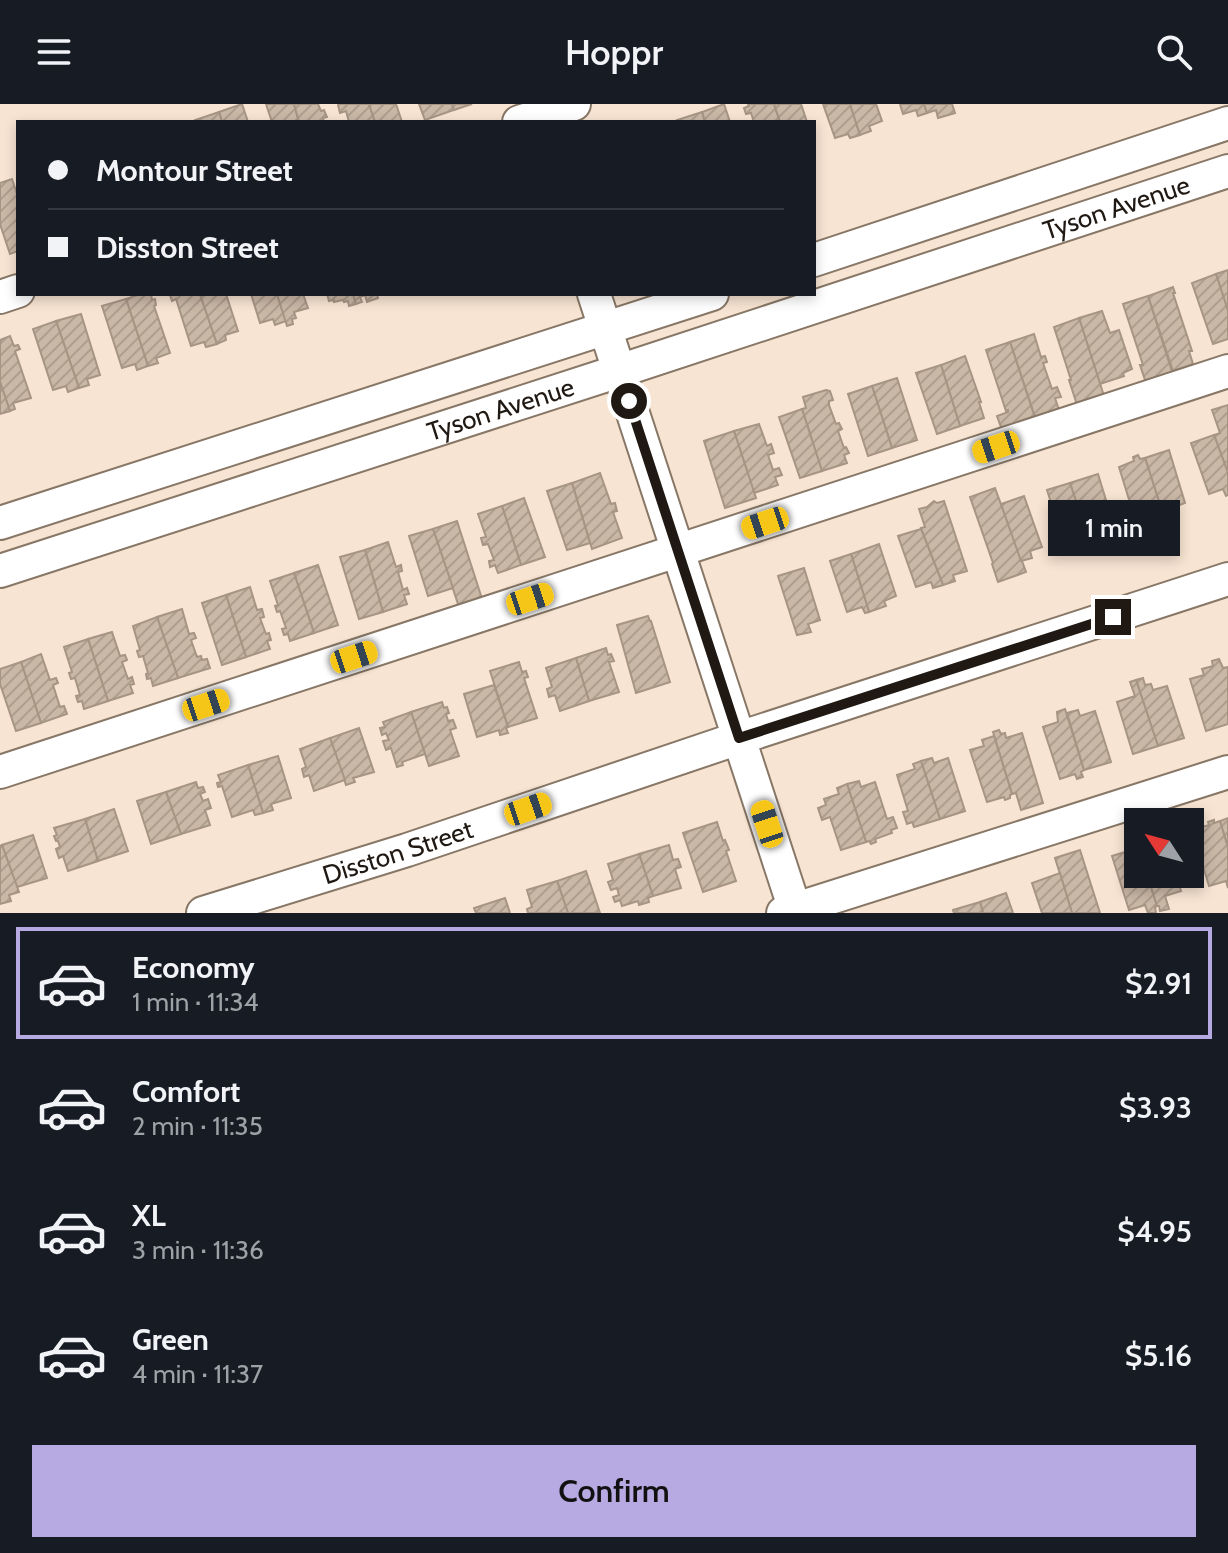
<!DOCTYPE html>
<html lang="en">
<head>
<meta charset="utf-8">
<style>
  :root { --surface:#171b24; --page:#20242c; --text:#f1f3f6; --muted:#9ea1a6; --line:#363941; --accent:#b7a9e1 }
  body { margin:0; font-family:Cabin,sans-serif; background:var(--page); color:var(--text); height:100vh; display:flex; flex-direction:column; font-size:30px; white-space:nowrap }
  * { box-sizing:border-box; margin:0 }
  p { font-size:26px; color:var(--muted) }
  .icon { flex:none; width:44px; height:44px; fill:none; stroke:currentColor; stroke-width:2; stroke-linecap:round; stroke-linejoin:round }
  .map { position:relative; height:809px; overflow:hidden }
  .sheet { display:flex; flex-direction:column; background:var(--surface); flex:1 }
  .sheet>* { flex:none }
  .guide { position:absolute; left:16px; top:16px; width:800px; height:176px; border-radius:0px; box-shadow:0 4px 12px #0003; display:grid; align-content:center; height:176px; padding:0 32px; background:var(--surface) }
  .needle { width:52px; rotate:306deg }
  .controls { position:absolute; left:1124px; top:704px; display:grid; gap:16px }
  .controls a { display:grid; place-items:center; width:80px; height:80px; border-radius:0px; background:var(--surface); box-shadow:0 4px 12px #0003; font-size:40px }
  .end { position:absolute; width:36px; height:36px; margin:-18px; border:10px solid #201913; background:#fff; box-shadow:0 0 0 4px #fff }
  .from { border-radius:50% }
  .bubble { position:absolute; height:56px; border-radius:0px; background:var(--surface); box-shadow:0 4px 12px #0003; font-size:26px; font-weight:600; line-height:56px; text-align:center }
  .car { position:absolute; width:24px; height:48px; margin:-24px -12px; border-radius:10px; box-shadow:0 0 6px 2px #0007; background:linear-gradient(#f5c518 24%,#345 0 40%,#f5c518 0 76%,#345 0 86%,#f5c518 0) }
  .guide b { display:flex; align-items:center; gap:28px; height:76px; font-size:30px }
  .guide b+b { border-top:2px solid var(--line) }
  .guide i { width:20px; height:20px; background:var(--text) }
  ul { padding:14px 0 0; list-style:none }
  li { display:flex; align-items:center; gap:24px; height:112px; margin:0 16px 12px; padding:0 16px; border:4px solid transparent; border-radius:0px }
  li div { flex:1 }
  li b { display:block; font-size:30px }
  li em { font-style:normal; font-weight:600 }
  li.current { border-color:var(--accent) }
  li>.icon { width:72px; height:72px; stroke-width:1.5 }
  .button { display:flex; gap:16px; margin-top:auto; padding:16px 32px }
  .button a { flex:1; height:92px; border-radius:0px; background:var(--accent); color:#111; font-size:32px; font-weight:600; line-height:92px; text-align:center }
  header { display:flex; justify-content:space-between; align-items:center; height:104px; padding:0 32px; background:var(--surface); font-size:36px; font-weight:600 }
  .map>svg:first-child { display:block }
  .building { fill:url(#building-hatch); stroke:#a79584; stroke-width:2 }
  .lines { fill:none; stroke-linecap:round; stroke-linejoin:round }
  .minor-casing { stroke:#876; stroke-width:36 }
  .minor { stroke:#fff; stroke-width:32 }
  .route { stroke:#201913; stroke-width:10 }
  .labels { text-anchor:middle; stroke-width:8; stroke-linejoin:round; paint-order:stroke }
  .street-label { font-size:26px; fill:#201913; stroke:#fff }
</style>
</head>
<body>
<header><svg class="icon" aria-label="menu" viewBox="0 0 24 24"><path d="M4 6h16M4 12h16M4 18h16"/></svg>Hoppr<svg class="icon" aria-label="search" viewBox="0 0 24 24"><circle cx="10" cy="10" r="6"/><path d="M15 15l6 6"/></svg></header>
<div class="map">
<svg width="1228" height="809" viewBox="0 0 1228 809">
  <defs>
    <pattern id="building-hatch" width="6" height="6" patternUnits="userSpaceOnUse" patternTransform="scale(2)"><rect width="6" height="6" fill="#cab8a6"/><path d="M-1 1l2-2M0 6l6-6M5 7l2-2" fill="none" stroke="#ad9e8e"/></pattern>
  </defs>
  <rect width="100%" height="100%" fill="#f7e4d2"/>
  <g class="building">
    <path d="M242,0L248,18H222L219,8Z"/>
    <path d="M266,0H294L299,18H272Z"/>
    <path d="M294,0H318L321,7L324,6L327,13L323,14L324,18H299Z"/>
    <path d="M340,0H369L375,18H349L346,7L340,9L338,1Z"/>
    <path d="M369,0H396L402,18H375Z"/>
    <path d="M419,0H452L454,6L425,16Z"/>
    <path d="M452,0H472L454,6Z"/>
    <path d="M724,0L730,18H705L702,8Z"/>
    <path d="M748,0H774L780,18H754L751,9L746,10L744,4L749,2Z"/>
    <path d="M774,0H801L807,18H780Z"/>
    <path d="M823,0H850L860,31L850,34L848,30L835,34Z"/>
    <path d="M850,0H876L882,17L869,22L871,27L860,31Z"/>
    <path d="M900,0H924L927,9L918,12L916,6L903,10Z"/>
    <path d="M924,0H952L955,9L938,14L936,6L927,9Z"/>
    <path d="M219,8L222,18H196L195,16Z"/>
    <path d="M702,8L705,18H678L677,16Z"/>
    <path d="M12,75L18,93V147L10,150L0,120V79Z"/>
    <path d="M1228,166V207L1216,170Z"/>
    <path d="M1216,170L1228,207V235L1213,240L1192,179Z"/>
    <path d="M1173,183L1175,189H1173L1192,247H1189L1193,260L1173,267L1148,192Z"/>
    <path d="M140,190H151L152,196L155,195L156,201L154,202L170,249L156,254L158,259L148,262L126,195Z"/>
    <path d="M173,190H200L217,240L206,243L204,238L191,242L176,195L172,197L170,191Z"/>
    <path d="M200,190H226L238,227L225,231L226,236L217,240Z"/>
    <path d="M251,190H277L286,217L275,221L273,215L260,219Z"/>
    <path d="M277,190H303L308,204L294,208L296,214L292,215L293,220L287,222Z"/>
    <path d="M327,190H353L356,200L349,202L348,197L344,198L343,196L334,198V196L329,197Z"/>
    <path d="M353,190H377L378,194L367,198L365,191L360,193L362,198L356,200Z"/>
    <path d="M1148,192L1173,271L1146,279L1140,261H1143L1123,200Z"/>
    <path d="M126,195L148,262L137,266L135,260L122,264L102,202Z"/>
    <path d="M1102,207L1110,229L1119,226L1132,265L1123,269L1124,272L1100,280L1079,214Z"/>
    <path d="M81,210L100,271L87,275L89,281L79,284L56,217Z"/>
    <path d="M1079,214L1105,295L1078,304L1069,276H1071L1054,223Z"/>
    <path d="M56,217L79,284L68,288L66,282L53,286L33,225Z"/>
    <path d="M1034,230L1041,253L1045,252L1047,258L1043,259L1052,285L1057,283L1061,293L1055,294L1059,306L1035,313L1010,238Z"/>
    <path d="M10,232L14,242L18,241L20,245L15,247L31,294L13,299L15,305L10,307L0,278V236Z"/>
    <path d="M1010,238L1038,323L1005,334L997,312L1008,308V306L1006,307L986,246Z"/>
    <path d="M965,252L981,298H979L984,314L960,322L941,261Z"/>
    <path d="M941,261L960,322L937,330L916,269Z"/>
    <path d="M897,274L917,336L892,344L872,282Z"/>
    <path d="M0,278L10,307L0,310Z"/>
    <path d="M872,282L892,344L868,352L848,290Z"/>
    <path d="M826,286L830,287L833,296L829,297V301L836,320L839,319L842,325L838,327L844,344L846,343L849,349L844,351L847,359L822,367L802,305L806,304L803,293Z"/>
    <path d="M1228,301V369L1214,331L1220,329L1212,306Z"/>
    <path d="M802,305L822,367L800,374L779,313Z"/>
    <path d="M759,320L767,342L771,340L774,349L768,351L773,366L779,364L782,371L775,373L778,381L754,389L734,327Z"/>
    <path d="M734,327L756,394L725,404L704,337Z"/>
    <path d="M1214,331L1228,369V391L1226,392L1223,385L1209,390L1191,339Z"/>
    <path d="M1169,346L1185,399L1172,404L1173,410L1164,413L1145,354Z"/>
    <path d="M1138,351L1140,355L1145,354L1164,413L1156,415L1154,409L1135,415L1119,363L1134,357L1133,353Z"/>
    <path d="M600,369L611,400L615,399L617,407L613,408L622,434L592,445L572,379Z"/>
    <path d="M1098,370L1114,422L1100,426L1102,433L1089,437L1070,379Z"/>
    <path d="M572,379L590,439L567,446L547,387Z"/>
    <path d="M1070,379L1089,437L1080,439L1078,432L1063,436L1047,386Z"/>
    <path d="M995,384L1026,468L998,478L992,460L993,459L970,393Z"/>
    <path d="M1024,392L1042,443L1030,447L1032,454L1021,457L1001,400Z"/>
    <path d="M524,394L545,453L521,461L502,402Z"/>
    <path d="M934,397L937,399L944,397L967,467L953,471L955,477L943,481L921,424L925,423L919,405L927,403Z"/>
    <path d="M502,402L521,461L498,469L495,461L490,463L489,457L494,456L488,440L483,441L481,434L486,433L478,410Z"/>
    <path d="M457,417L483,498L460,506L433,425Z"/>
    <path d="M433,425L453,484L428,492L409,432Z"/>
    <path d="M921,425L943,481L933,484L931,478L916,483L898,432Z"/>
    <path d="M388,438L396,463L401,461L402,467L398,468L403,486L407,484L409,490L404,491L407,500L383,508L365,446Z"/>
    <path d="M879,440L896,492L884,497L886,502L869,508L851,450Z"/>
    <path d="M365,446L383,508L359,515L340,453Z"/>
    <path d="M851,450L869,508L865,509L862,503L847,508L830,457Z"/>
    <path d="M318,461L338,521L314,529L294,469Z"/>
    <path d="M804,464L820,516L808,520L811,528L797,531L778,472Z"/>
    <path d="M294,469L314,529L290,537L288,530L284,531L282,525L286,524L280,507L277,508L275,502L278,501L270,477Z"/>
    <path d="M250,483L257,506L262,505L264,513L260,514L266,530L269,529L271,536L267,537L270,545L246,553L226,491Z"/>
    <path d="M226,491L246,553L222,561L202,499Z"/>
    <path d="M182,505L189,530L194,529L196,534L191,536L197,553L201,552L202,556L207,555L210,564L178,574L157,513Z"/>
    <path d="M648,512L650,517H651L670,578L636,589L617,521Z"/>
    <path d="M157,513L178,574L153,582L151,574L147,575L146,570L148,569L143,552L139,553L137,547L140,546L133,522Z"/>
    <path d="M112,528L120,552L125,551L127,556L122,558L128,575L132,573L134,580L130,581L133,589L108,597L88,535Z"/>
    <path d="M88,535L108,597L84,605L82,597L78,598L76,592L80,591L75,574L71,575L69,569L72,568L64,543Z"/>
    <path d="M606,544L608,551L611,550L614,557L609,558L619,588L589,597L576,554Z"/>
    <path d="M41,550L50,576L56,574L58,579L53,581L60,603L64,602L67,610L41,619L21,558Z"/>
    <path d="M576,554L589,597L560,607L555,591L549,593L547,585L552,583L546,564Z"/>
    <path d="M1219,555L1223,564L1228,563V620L1206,627L1190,575L1204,571L1202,565L1213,562L1212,557Z"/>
    <path d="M21,558L41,619L16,627L0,580V565Z"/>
    <path d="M519,558L522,568L526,567L528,573L524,574L537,614L508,623L490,567Z"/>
    <path d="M1143,574L1145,581L1151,580L1153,586L1167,582L1184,634L1158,642L1136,576Z"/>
    <path d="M1136,576L1158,642L1133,650L1117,598L1135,592L1130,578Z"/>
    <path d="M494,581L508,623L506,624L508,629L500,631L499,626L477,633L464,590Z"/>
    <path d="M442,598L444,604L447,603L449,609L446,610L448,617L453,616L456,624L450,626L459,652L429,662L411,608Z"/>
    <path d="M1065,605L1084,666L1081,668L1083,673L1077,675L1075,670L1060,675L1043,623L1058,618L1057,608Z"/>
    <path d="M1078,606L1080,612L1095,607L1111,658L1084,666L1067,609Z"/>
    <path d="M411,608L425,650L402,658L403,661L397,663L391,644L386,646L383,637L389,636L386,629L382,631L380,624L385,623L383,618Z"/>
    <path d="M359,624L374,668L353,674L355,678L346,681L330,634Z"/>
    <path d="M999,626L1001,630L1005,629L1006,634L1022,629L1043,699L1021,706L1016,689L1012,690L993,628Z"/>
    <path d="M994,632L1012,690L1010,691V694L1005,696L1004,693L987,698L970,646L984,642L982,636Z"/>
    <path d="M330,634L345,676L314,687L309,671L304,673L302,665L306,663L300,645Z"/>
    <path d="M278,652L291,694L271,700L273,706L263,709L248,661Z"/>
    <path d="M932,654L934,659L948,654L965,707L940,715L921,657Z"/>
    <path d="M921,657L940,715L914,723L912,718L907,720L903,708L908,707L897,671L915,665L913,660Z"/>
    <path d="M248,661L263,709L255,711L253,706L232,713L222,682L218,683L217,679L221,678L218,671Z"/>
    <path d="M859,677L861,683L875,678L887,715L893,713L897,724L891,726L892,729L875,735L876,738L871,740L869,737L866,738L847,680Z"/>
    <path d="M196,678L198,684L203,683L205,688L200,690L203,697L208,695L211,704L205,706L210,721L181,730L166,688Z"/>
    <path d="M847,680L866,738L841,746L830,713L822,716L818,704L826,701L824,695L839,690L837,684Z"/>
    <path d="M166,688L181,730L151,740L137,697Z"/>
    <path d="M114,705L128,747L98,757L85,715Z"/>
    <path d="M1228,714V744L1220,717Z"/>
    <path d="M85,715L98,757L68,767L63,752L59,754L56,745L60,743L58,737H56L54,732L57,731L54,724Z"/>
    <path d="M1214,716V719L1220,717L1228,744V784L1226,777L1209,782L1192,726L1209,721L1208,718Z"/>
    <path d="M717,718L723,737L725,736L729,746L726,747L736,777L703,788L683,729Z"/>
    <path d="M33,731L47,774L17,783L2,741Z"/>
    <path d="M2,741L19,788L9,791L11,797L0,800V742Z"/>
    <path d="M669,741L673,756L678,755L681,763L675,765L681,784L653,792L639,750Z"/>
    <path d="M1138,744V770H1147L1157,802L1155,803L1156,809H1148L1145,801L1129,806L1112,752Z"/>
    <path d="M1080,746L1100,809H1072L1055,754Z"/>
    <path d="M639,750L653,792L648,794L649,798L639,801L638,797L622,802L620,796L615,798L613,793L619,791L617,784L611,786L608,778L613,776L608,760Z"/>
    <path d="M586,767L600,809H568L557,777Z"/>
    <path d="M1060,769L1072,809H1042L1032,779Z"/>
    <path d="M1147,770H1176L1181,787L1165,792L1169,805L1160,807L1159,802H1157Z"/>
    <path d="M557,777L568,809H528L527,805L532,803L527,786Z"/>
    <path d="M1006,789L1013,809H983L980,798Z"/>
    <path d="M505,794L510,809H476L474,804Z"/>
    <path d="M980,798L983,809H954L953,806Z"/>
  </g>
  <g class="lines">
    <g class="minor-casing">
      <g id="minor">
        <path d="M519,18L574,0"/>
        <path d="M814,156L1228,19"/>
        <path d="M594,190L796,809"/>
        <path d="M0,193L18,187"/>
        <path d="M0,419L712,190"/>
        <path id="s1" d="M0,467L619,267L1228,67"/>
        <path d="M0,668L1228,267"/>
        <path id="s2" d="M203,809L407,746L739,634L1228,475"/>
        <path d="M783,809L1228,668"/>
      </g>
    </g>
    <use href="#minor" class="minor"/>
  </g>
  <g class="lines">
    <path class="route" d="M629,297L739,634L1113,513"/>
  </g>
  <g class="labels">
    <g class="street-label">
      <text dy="9" stroke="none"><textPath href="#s1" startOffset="1174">Tyson Avenue</textPath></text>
      <text dy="9" stroke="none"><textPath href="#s1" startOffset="526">Tyson Avenue</textPath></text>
      <text dy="9" stroke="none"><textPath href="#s2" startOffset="204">Disston Street</textPath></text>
    </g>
  </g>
</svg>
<div class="controls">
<a><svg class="needle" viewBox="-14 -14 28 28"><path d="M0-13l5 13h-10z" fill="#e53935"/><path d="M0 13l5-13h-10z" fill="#9ea1a6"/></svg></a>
</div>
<i class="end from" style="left:629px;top:297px"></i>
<i class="end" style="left:1113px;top:513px"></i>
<div class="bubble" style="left:1048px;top:396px;width:132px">1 min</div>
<i class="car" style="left:996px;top:343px;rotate:252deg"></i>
<i class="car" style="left:765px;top:419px;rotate:252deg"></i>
<i class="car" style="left:530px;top:495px;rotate:72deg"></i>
<i class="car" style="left:354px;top:553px;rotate:72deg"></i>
<i class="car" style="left:206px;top:601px;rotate:72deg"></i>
<i class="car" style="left:528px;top:705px;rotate:71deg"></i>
<i class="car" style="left:767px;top:720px;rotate:342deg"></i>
<div class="guide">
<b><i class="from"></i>Montour Street</b>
<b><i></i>Disston Street</b>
</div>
</div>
<section class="sheet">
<ul>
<li class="current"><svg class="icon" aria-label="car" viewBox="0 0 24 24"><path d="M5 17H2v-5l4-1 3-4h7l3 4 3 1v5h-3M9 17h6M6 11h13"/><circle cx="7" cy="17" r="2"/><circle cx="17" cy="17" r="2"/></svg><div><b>Economy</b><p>1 min · 11:34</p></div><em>$2.91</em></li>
<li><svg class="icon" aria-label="car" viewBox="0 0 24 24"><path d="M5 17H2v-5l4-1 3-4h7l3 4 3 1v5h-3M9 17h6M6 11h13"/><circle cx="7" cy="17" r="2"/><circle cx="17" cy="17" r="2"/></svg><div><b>Comfort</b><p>2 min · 11:35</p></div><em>$3.93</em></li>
<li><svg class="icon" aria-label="car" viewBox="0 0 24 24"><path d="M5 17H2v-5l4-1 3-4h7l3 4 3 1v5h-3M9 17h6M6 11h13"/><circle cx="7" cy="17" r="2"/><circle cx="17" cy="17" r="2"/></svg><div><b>XL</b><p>3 min · 11:36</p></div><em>$4.95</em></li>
<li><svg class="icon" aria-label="car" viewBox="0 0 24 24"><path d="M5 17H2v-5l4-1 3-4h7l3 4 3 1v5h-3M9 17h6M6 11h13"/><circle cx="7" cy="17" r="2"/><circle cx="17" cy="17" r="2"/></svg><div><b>Green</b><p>4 min · 11:37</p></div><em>$5.16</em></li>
</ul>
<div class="button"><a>Confirm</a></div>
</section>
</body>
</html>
